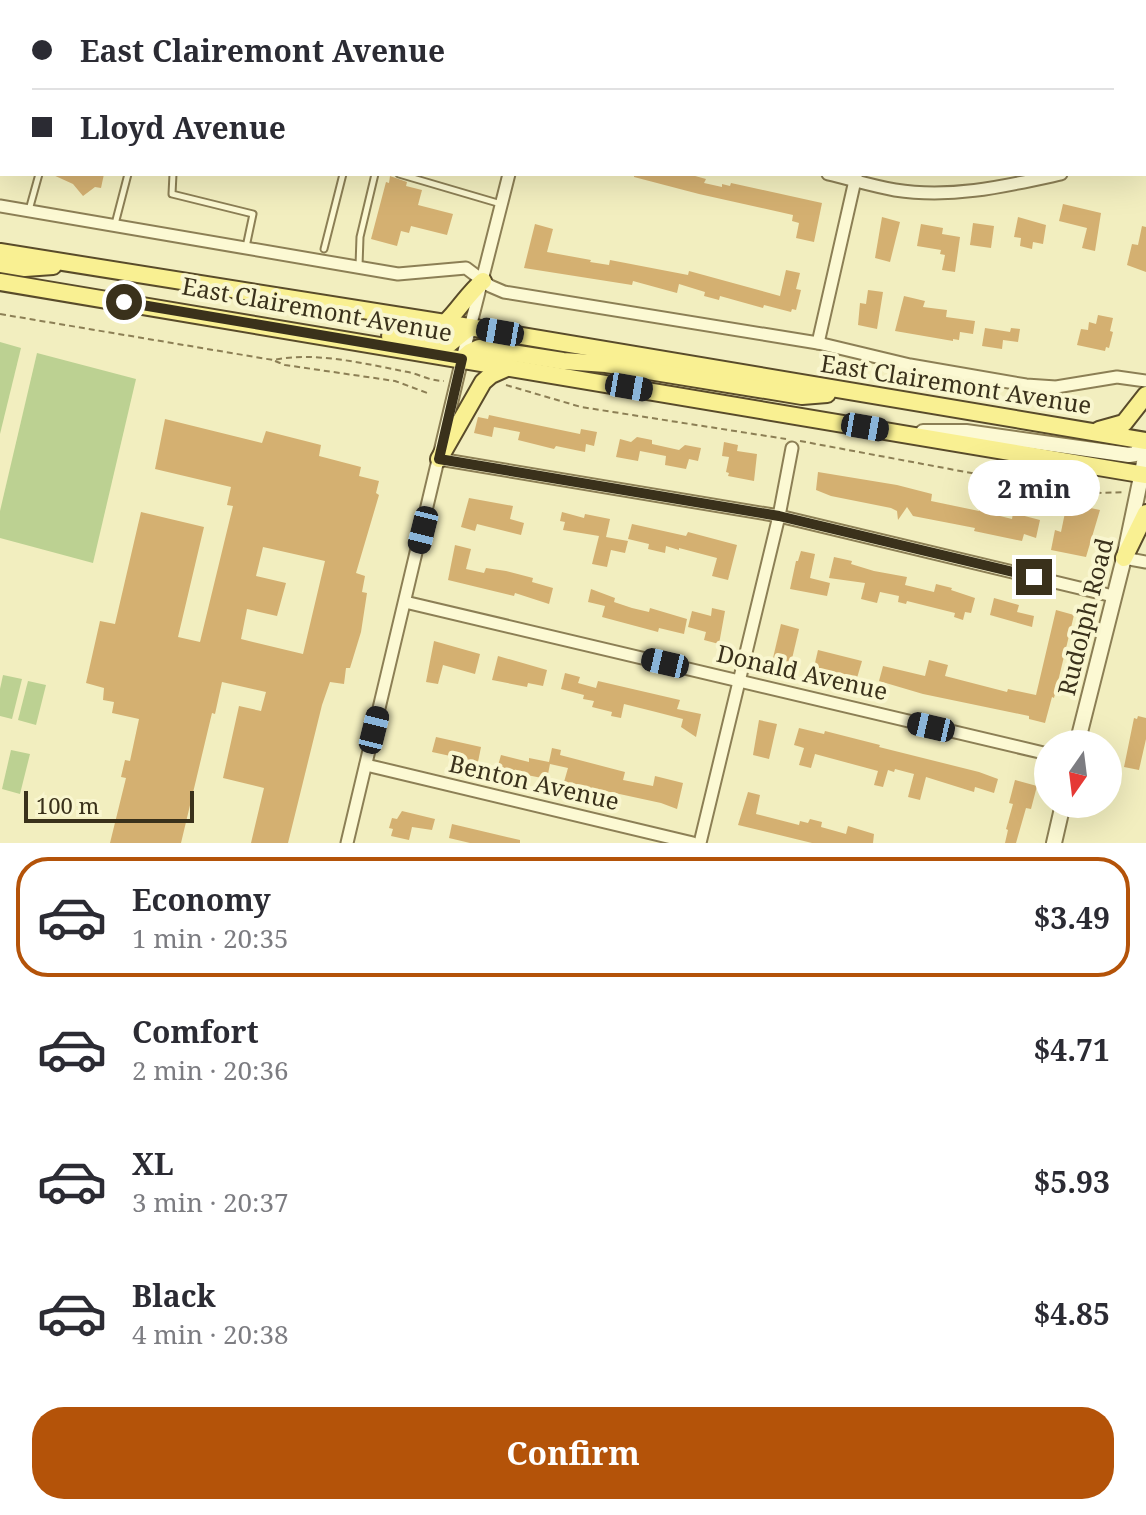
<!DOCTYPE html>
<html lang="en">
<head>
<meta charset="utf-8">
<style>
  :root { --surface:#fff; --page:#f2f2f3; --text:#2b2b33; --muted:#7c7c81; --line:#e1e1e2; --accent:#b45309 }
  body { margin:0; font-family:"Noto Serif",serif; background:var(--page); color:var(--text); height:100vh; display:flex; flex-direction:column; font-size:30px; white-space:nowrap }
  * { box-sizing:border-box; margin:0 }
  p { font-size:26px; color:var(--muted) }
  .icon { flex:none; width:44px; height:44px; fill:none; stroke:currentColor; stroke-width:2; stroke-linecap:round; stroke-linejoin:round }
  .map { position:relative; height:843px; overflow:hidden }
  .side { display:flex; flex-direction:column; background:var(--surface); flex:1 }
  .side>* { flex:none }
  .top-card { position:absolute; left:0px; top:0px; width:1146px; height:176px; box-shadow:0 8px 32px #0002; display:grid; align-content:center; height:176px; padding:0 32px; background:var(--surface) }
  .needle { width:52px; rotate:194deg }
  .buttons { position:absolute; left:1034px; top:730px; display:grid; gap:16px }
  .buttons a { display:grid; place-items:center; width:88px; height:88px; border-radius:50%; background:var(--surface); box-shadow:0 8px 32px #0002; font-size:40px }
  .scale { position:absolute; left:24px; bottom:20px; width:170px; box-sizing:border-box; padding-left:8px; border:4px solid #3a311b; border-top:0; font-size:22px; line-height:28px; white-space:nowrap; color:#3a311b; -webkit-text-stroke:6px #f9f6cf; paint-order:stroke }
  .end { position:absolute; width:36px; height:36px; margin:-18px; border:10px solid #3a311b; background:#fff; box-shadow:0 0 0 4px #fff }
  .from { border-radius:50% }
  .bubble { position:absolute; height:56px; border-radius:28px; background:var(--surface); box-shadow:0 8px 32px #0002; font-size:26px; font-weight:700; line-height:56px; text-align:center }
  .car { position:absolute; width:24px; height:48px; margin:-24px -12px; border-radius:10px; box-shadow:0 0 6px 2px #0007; background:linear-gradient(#222 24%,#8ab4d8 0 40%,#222 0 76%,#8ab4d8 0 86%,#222 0) }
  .top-card b { display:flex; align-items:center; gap:28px; height:76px; font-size:30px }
  .top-card b+b { border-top:2px solid var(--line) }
  .top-card i { width:20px; height:20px; background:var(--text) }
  ul { padding:14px 0 0; list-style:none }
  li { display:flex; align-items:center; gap:24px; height:120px; margin:0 16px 12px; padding:0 16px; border:4px solid transparent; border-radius:32px }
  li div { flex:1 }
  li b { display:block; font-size:30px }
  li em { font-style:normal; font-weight:700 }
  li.on { border-color:var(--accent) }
  li>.icon { width:72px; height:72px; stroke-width:1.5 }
  .cta { display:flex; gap:16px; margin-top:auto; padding:16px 32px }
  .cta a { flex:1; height:92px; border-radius:32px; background:var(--accent); color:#fff; font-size:32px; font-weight:700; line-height:92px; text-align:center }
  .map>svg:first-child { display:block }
  .green { fill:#bcd192 }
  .building { fill:#d4b071; fill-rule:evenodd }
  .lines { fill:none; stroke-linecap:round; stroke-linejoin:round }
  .service-casing { stroke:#8c7f55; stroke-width:9 }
  .minor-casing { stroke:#8c7f55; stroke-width:15 }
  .tertiary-casing { stroke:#8c7f55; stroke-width:18 }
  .primary-casing { stroke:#594b2a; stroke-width:20 }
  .path { stroke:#8c7f55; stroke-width:2; stroke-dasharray:6 4; stroke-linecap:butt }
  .service { stroke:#fcf9d3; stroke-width:5 }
  .minor { stroke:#fcf9d3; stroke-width:11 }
  .tertiary { stroke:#fcf9d3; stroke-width:14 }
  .primary { stroke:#f9f092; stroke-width:16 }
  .route { stroke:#3a311b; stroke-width:10 }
  .labels { text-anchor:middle; stroke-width:8; stroke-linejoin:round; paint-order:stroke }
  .street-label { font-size:24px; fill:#3a311b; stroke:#f9f6cf }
</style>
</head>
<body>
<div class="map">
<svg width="1146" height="843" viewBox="0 0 1146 843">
  <rect width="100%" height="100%" fill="#f2eebf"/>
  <g class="green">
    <path d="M0,342L21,348L0,434Z"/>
    <path d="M37,353L136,379L93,563L0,538V511Z"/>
    <path d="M3,675L22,679L12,719L0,716V689Z"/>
    <path d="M28,681L46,685L36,725L18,720Z"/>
    <path d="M11,750L30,754L20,794L2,789Z"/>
  </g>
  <g class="building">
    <path d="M51,174H104L101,188L95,187L83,196L73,184Z"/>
    <path d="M634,174H688L706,179L704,183L722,187V184L730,186L731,183L822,203L814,242L796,238L799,223L792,221L793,215L699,194L634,177Z"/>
    <path d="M390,176L407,182L406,186L422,190L418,205L453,214L447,235L411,226L409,233L401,231L397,246L371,239L386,182L389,183Z"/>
    <path d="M1063,204L1101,213L1095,251L1082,248L1087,228L1059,221Z"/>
    <path d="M882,217L900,222L890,262L875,258Z"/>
    <path d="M1018,217L1046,225L1043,244L1033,242L1032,249L1020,246L1021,238L1014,237Z"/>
    <path d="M973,223L994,226L991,248L970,245Z"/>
    <path d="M535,224L553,229L547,252L591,260L590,262L609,265L610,260L688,275L689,271L780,296L786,270L800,273L796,289L801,290L796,310L792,309L791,312L764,305L763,308L720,296L719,300L704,296L705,292L679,284L677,293L633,281L632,285L524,268Z"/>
    <path d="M921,224L943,228L942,234L960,237L955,272L942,270L945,255L940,254L941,250L917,246Z"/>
    <path d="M1142,226L1146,227V272L1127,265L1132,244L1138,245Z"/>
    <path d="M868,290L883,292L877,329L858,325L860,303L866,304Z"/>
    <path d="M904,296L925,301L923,307L947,310L946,317L975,321L973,334L960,332L959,340L953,339V341L895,331Z"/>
    <path d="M1098,315L1113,318L1110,331L1113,332L1109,348L1106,347L1105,351L1077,345L1081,329L1088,330L1089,322L1096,324Z"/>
    <path d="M985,328L1010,332L1011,328L1020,329L1018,342L1003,340L1002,349L982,346Z"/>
    <path d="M489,415L580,434L581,429L597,432L594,446L586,444L585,452L556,446L554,449L518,440L520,432L494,427L492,437L474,433L478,417L488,419Z"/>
    <path d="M165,419L262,443L266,431L321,445L319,456L361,467L359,476L379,481L376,493L379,495L356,573L365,576L362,592L367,593L361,632L350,668H346L344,684L330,682L322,705L288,843H251L264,788L223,778L239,706L261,711L266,692L222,682L215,714L212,713L181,843H110L126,778L121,777L125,760L130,761L139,719L112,713L114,702L103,700L104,688L86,683L100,621L115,624L141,512L204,527L178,637L200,642L233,506L227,505L231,487L155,469ZM263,547L325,561L303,654L241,639L247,609L277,616L286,583L256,576Z"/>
    <path d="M637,437L652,440V444L679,450L685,445L701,448L698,461L689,459L686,469L665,465L666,456L640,451L638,461L616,457L620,439L631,442Z"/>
    <path d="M724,442L738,445L737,451L757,454L754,481L728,476L729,473L726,472L729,457L722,456Z"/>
    <path d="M818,472L897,485L932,494L931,501L979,511L980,507L989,509L988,513L1012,519L1013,513L1040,520L1036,538L1024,534L1022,541L974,531L975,528L913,516L907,507L898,520L897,511L891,508L831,496L816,490Z"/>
    <path d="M469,498L513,506L510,519L524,523L521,535L477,524L475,531L461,527Z"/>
    <path d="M1067,503L1100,510L1086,557L1051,550L1055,530L1061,532Z"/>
    <path d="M562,512L584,518L585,514L610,519L606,537L628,541L625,553L611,550L607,567L592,564L599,536L563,530L565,522L560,521Z"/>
    <path d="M632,524L686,536L688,532L737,545L728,580L712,576L717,558L679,548V550L666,546L665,553L648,549L649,544L628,539Z"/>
    <path d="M455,545L471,549L466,569L484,573L486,568L506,571L533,578L532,582L553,588L549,604L515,593L514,596L448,580Z"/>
    <path d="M801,551L815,554L810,578L830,583L827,596L790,589L796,561H798Z"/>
    <path d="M834,557L852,561L851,564L874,571L907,577L905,585L934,592L936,584L952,588L951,590L975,598L971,613L965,612L963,620L954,617L955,613L907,601L906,604L898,602L899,596L880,592L877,603L861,599L865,583L829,578Z"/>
    <path d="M591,589L615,598L614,602L632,608L649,612L650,608L687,619L684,634L659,628L658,632L602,617L605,606L588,602Z"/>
    <path d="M994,598L1019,605L1017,612L1034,616L1032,627L990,615Z"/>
    <path d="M712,608L725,611L719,644L704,640L706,632L688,627L692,611L711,616Z"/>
    <path d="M1056,610L1074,615L1054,698L1052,697L1045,723L1029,719V716L923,694L879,681L883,666L925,676L929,660L948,665L945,676L1007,692L1008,689L1036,695Z"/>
    <path d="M781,624L799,629L791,663L773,658Z"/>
    <path d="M434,641L480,654L475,674L443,665L438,684L426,682Z"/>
    <path d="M818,650L862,661L857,678L814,667Z"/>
    <path d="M498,656L547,670L543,686L528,683L527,687L492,680Z"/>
    <path d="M565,673L580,677L578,683L596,688L598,681L680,700L677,709L701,714L696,737L681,727L683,719L656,712L624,704L621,718L611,716L612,712L592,707L594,701L583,699L584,695L561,689Z"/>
    <path d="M1138,716L1146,718V739L1139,770L1124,767L1134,718L1137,719Z"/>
    <path d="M759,720L777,724L769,759L753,755Z"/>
    <path d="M799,728L824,734L825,731L880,745L879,747L979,772L998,779L994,793L975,787L974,792L926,777L920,800L908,797L914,774L895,769L894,772L888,770L883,787L874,785L878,771L815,754L811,768L799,765L804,748L794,745Z"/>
    <path d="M436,737L481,747L478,762L432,752Z"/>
    <path d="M552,748L561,750L560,755L625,772L623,780L653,786L655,776L683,783L677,809L661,803L564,782L568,768L550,764L547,779L497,769L501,755L529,762V758L549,762Z"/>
    <path d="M1015,780L1037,786L1031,809L1026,808L1016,843H1005L1008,830L1006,829L1013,804L1009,803Z"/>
    <path d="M748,792L760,795L756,814L799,825L800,821L808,823L810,819L822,822L821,827L846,834L848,826L874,834L873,843H812L738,825Z"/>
    <path d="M402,811L435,819L432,830L412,827L409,840L391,836L393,829L389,828L392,818L397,819Z"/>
    <path d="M452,824L520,840V843H470L449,838Z"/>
  </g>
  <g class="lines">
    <g class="service-casing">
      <g id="service">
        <path d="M0,85L2,86"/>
        <path d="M173,174L172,194L253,214L246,247"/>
        <path d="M399,174L501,204"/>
        <path d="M29,210L39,174"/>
        <path d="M115,224L128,174"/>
        <path d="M324,249L343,174"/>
        <path d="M359,266L360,237L375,174"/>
      </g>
    </g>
    <g class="minor-casing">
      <g id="minor">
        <path d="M108,0L116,2"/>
        <path d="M1124,0L1132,2"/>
        <path d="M202,2L203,0"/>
        <path d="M545,2V0"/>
        <path d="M897,2V0"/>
        <path d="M1144,5H1146"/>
        <path d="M1144,168H1146"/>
        <path d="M828,174C850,179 872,186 895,190C952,199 1006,186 1061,174"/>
        <path d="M0,206L398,274L466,268L490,286L504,292L818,343L910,365L1026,385L1056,387L1117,377L1146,381"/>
        <path d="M818,343L856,176"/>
        <path d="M439,459L779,516L1113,596"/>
        <path d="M1124,558L1146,562"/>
        <path d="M405,602L1048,754"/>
        <path d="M366,765L693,843"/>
        <path d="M347,843L462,359L509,174"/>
        <path d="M700,843L779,516L792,448"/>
      </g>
    </g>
    <g class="tertiary-casing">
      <g id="tertiary">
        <path d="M923,432H966L1129,455L1135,454L1146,444"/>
        <path d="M1077,744L1124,558L1146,453"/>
        <path d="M1054,843L1063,804"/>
      </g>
    </g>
    <g class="primary-casing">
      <g id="primary">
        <path d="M0,252L445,323L1146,441"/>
        <path d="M0,264L25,268L53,266"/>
        <path d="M0,282L1146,475"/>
        <path d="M445,323C459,310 468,293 483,281"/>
        <path d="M390,336L449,344L470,327"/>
        <path d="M462,359L470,352L479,348L494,350L563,361L606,364L802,396L827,394"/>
        <path d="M1099,430L1124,423L1146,395"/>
        <path d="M439,459L483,382L491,375L509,367"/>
        <path d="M1124,558L1146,513"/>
      </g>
    </g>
    <g class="path">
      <path d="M0,314L273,360C316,351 365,364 408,372C421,375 430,381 444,381"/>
      <path d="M275,361L285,365L395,381L430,394"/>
      <path d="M506,385L581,407L786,439"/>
      <path d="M800,441L1014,481L1102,493L1125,492"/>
    </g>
    <use href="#service" class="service"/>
    <use href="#minor" class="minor"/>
    <use href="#tertiary" class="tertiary"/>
    <use href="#primary" class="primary"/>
  </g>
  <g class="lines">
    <path class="route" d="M124,302L462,359L439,459L779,516L1034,577"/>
  </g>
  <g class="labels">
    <g class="street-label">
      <text transform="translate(317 310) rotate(10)" y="8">East Clairemont Avenue</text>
      <text transform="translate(956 385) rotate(9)" y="8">East Clairemont Avenue</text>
      <text transform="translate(1086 617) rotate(-76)" y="8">Rudolph Road</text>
      <text transform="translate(802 673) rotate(13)" y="8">Donald Avenue</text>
      <text transform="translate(534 783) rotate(13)" y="8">Benton Avenue</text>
    </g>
  </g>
</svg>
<div class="buttons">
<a><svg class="needle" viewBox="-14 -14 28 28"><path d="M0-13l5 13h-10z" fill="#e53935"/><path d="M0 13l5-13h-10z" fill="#7c7c81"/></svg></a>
</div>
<div class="scale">100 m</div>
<i class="end from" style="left:124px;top:302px"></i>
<i class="end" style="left:1034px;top:577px"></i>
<div class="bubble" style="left:968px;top:460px;width:132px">2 min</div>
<i class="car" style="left:500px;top:332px;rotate:280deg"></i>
<i class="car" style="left:629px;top:387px;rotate:100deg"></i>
<i class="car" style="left:865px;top:427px;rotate:100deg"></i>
<i class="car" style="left:423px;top:530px;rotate:194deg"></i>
<i class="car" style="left:665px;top:663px;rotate:283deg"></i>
<i class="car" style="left:931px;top:727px;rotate:283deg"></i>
<i class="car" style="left:374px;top:730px;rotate:14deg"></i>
<div class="top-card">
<b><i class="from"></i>East Clairemont Avenue</b>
<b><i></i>Lloyd Avenue</b>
</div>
</div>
<section class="side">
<ul>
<li class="on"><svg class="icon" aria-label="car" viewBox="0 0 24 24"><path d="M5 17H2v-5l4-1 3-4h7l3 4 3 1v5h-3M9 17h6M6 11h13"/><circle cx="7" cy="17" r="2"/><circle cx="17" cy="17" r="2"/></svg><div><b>Economy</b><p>1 min · 20:35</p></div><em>$3.49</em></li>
<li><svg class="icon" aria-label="car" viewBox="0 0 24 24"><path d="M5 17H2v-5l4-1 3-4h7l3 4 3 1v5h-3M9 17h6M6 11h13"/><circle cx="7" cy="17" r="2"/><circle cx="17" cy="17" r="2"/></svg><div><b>Comfort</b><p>2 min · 20:36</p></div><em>$4.71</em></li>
<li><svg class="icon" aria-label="car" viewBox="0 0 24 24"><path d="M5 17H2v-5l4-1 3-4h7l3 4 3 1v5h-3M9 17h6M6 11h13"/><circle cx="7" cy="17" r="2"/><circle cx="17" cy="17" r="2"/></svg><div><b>XL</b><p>3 min · 20:37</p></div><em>$5.93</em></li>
<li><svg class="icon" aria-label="car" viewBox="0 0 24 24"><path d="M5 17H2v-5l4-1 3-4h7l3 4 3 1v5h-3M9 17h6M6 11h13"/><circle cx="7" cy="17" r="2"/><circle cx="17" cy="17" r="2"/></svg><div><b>Black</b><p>4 min · 20:38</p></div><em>$4.85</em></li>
</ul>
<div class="cta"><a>Confirm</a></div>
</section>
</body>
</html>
